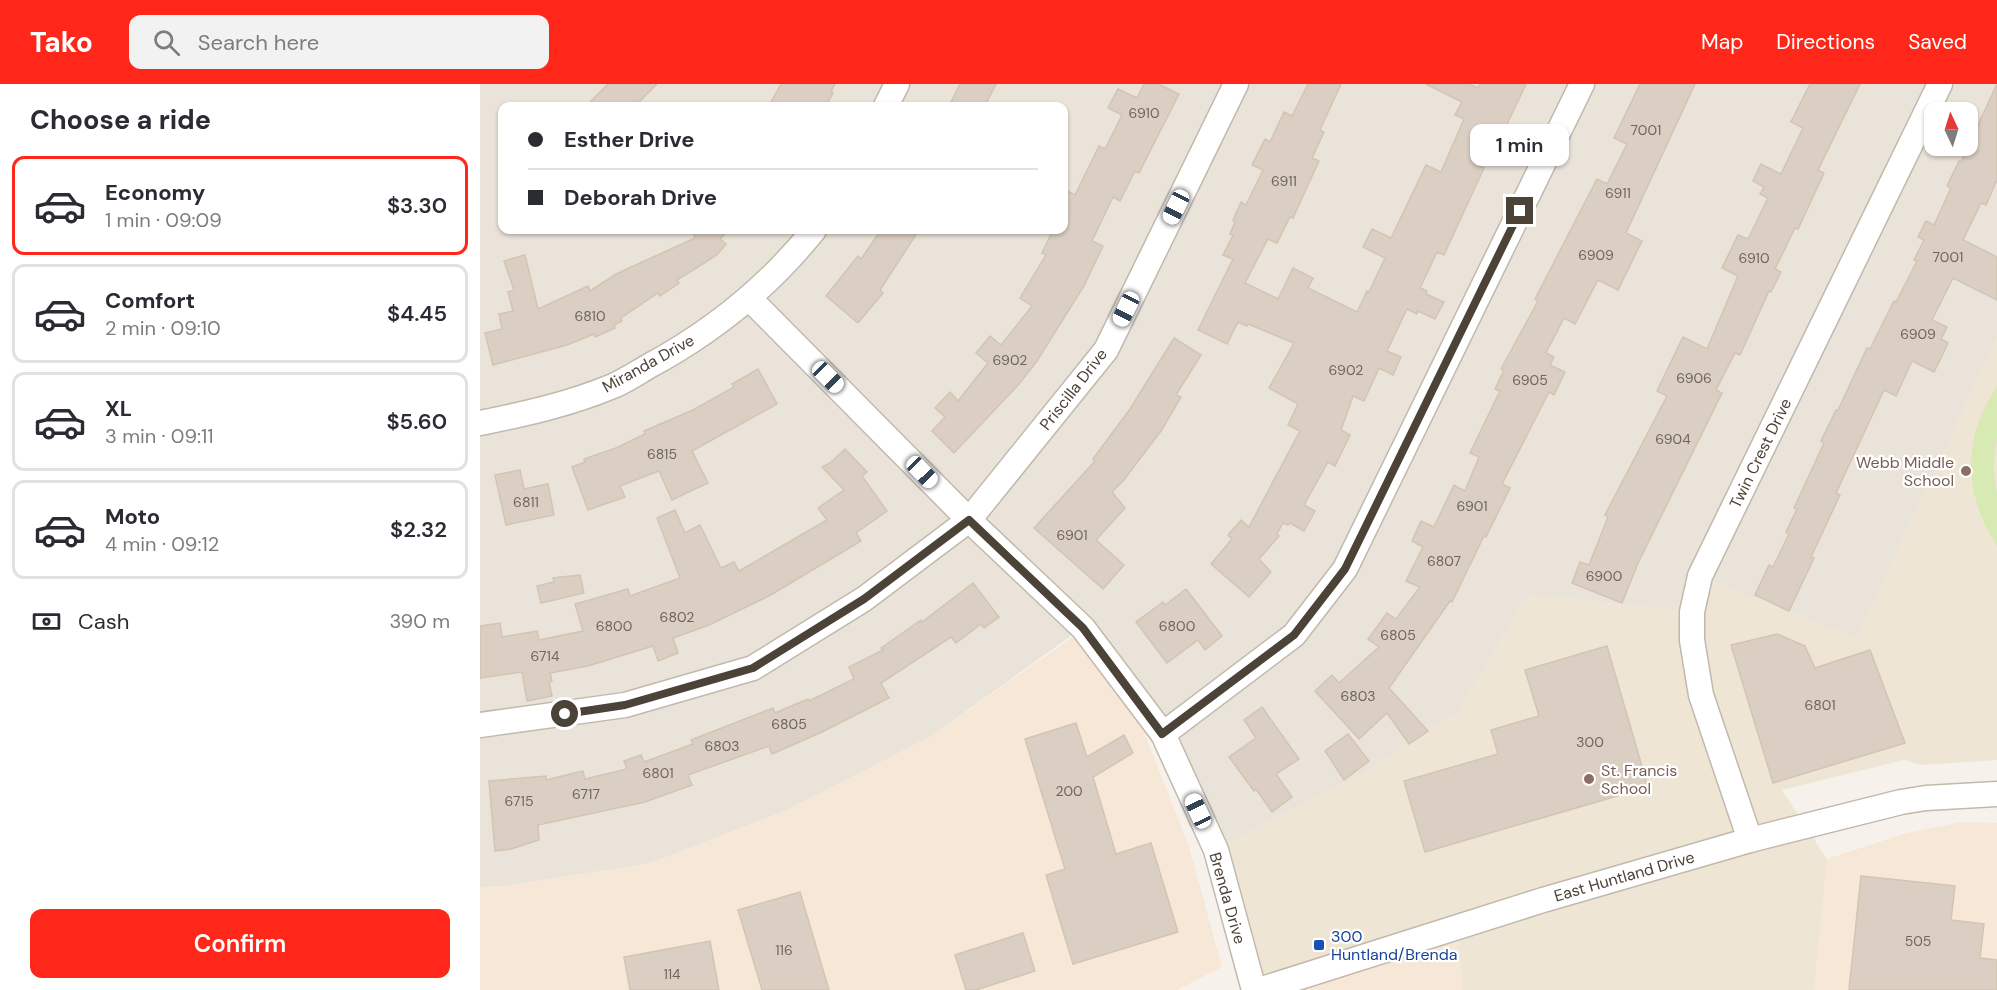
<!DOCTYPE html>
<html lang="en">
<head>
<meta charset="utf-8">
<style>
  :root { --surface:#fff; --page:#f2f2f3; --text:#2b2b33; --muted:#7c7c81; --line:#e1e1e2; --accent:#ff2719 }
  body { margin:0; font-family:"DM Sans",sans-serif; background:var(--page); color:var(--text); height:100vh; display:flex; flex-direction:column; font-size:22px; white-space:nowrap }
  * { box-sizing:border-box; margin:0 }
  p { font-size:20px; color:var(--muted) }
  .icon { flex:none; width:33px; height:33px; fill:none; stroke:currentColor; stroke-width:2; stroke-linecap:round; stroke-linejoin:round }
  .map { position:relative; flex:1; overflow:hidden }
  .drawer { display:flex; flex-direction:column; background:var(--surface); width:480px }
  .drawer>* { flex:none }
  .top-card { position:absolute; left:18px; top:18px; width:570px; height:132px; border-radius:12px; box-shadow:0 2px 4px #0004; display:grid; align-content:center; height:132px; padding:0 30px; background:var(--surface) }
  .needle { width:39px; rotate:356deg }
  .buttons { position:absolute; left:1444px; top:18px; display:grid; gap:12px }
  .buttons a { display:grid; place-items:center; width:54px; height:54px; border-radius:12px; background:var(--surface); box-shadow:0 2px 4px #0004; font-size:30px }
  .end { position:absolute; width:27px; height:27px; margin:-14px; border:8px solid #4b4238; background:#fff; box-shadow:0 0 0 3px #fff }
  .from { border-radius:50% }
  .bubble { position:absolute; height:42px; border-radius:12px; background:var(--surface); box-shadow:0 2px 4px #0004; font-size:20px; font-weight:600; line-height:42px; text-align:center }
  .car { position:absolute; width:18px; height:36px; margin:-18px -9px; border-radius:8px; box-shadow:0 0 4px 2px #0007; background:linear-gradient(#fff 24%,#345 0 40%,#fff 0 76%,#345 0 86%,#fff 0) }
  .top-card b { display:flex; align-items:center; gap:21px; height:57px; font-size:22px }
  .top-card b+b { border-top:2px solid var(--line) }
  .top-card i { width:15px; height:15px; background:var(--text) }
  ul { padding:0; list-style:none }
  li { display:flex; align-items:center; gap:18px; height:99px; margin:0 12px 9px; padding:0 18px; border:3px solid var(--line); border-radius:12px }
  li div { flex:1 }
  li b { display:block; font-size:22px }
  li em { font-style:normal; font-weight:600 }
  li.current { border-color:var(--accent) }
  li>.icon { width:54px; height:54px; stroke-width:1.5 }
  h2 { padding:0 30px; font-size:27px; line-height:72px }
  .pay { display:flex; align-items:center; gap:15px; height:66px; padding:0 30px; font-size:22px }
  .pay p { margin-inline-start:auto }
  .cta { display:flex; gap:12px; margin-top:auto; padding:12px 30px }
  .cta a { flex:1; height:69px; border-radius:12px; background:var(--accent); color:#fff; font-size:24px; font-weight:600; line-height:69px; text-align:center }
  header { display:flex; align-items:center; gap:36px; box-sizing:border-box; height:84px; padding:0 30px; background:var(--accent); color:#fff }
  header strong { font-size:28px }
  nav { display:flex; gap:33px; margin-inline-start:auto; font-size:21px }
  .search { width:420px; height:54px; background:var(--page); display:flex; align-items:center; gap:15px; box-sizing:border-box; padding:0 21px; border-radius:12px; color:var(--muted); font-size:22px }
  main { display:flex; flex:1; min-height:0 }
  .map>svg:first-child { display:block }
  .residential { fill:#eae3d9; fill-rule:evenodd }
  .commercial { fill:#f7e7d7 }
  .education { fill:#efe5d5 }
  .green { fill:#d7eab3 }
  .building { fill:#dbcfc3; stroke:#d3c4b3; stroke-width:1.5 }
  .lines { fill:none; stroke-linecap:round; stroke-linejoin:round }
  .minor-casing { stroke:#c2b9ad; stroke-width:27 }
  .minor { stroke:#fff; stroke-width:24 }
  .route { stroke:#4b4238; stroke-width:8 }
  .education-dot { fill:#8d6e63; stroke:#fff; stroke-width:2 }
  .transit-dot { fill:#1a4fb4; stroke:#fff; stroke-width:2 }
  .labels { text-anchor:middle; stroke-width:4.5; stroke-linejoin:round; paint-order:stroke }
  .number-label { font-size:14px; fill:#6f655b }
  .street-label { font-size:16px; fill:#4b4238; stroke:#fff }
  .education-label { font-size:16px; fill:#785e54; stroke:#fff; text-anchor:end }
  .transit-label { font-size:16px; fill:#164399; stroke:#fff; text-anchor:start }
</style>
</head>
<body>
<header>
<strong>Tako</strong>
<div class="search"><svg class="icon" aria-label="search" viewBox="0 0 24 24"><circle cx="10" cy="10" r="6"/><path d="M15 15l6 6"/></svg>Search here</div>
<nav><a>Map</a><a>Directions</a><a>Saved</a></nav>
</header>
<main>
<section class="drawer">
<h2>Choose a ride</h2>
<ul>
<li class="current"><svg class="icon" aria-label="car" viewBox="0 0 24 24"><path d="M5 17H2v-5l4-1 3-4h7l3 4 3 1v5h-3M9 17h6M6 11h13"/><circle cx="7" cy="17" r="2"/><circle cx="17" cy="17" r="2"/></svg><div><b>Economy</b><p>1 min · 09:09</p></div><em>$3.30</em></li>
<li><svg class="icon" aria-label="car" viewBox="0 0 24 24"><path d="M5 17H2v-5l4-1 3-4h7l3 4 3 1v5h-3M9 17h6M6 11h13"/><circle cx="7" cy="17" r="2"/><circle cx="17" cy="17" r="2"/></svg><div><b>Comfort</b><p>2 min · 09:10</p></div><em>$4.45</em></li>
<li><svg class="icon" aria-label="car" viewBox="0 0 24 24"><path d="M5 17H2v-5l4-1 3-4h7l3 4 3 1v5h-3M9 17h6M6 11h13"/><circle cx="7" cy="17" r="2"/><circle cx="17" cy="17" r="2"/></svg><div><b>XL</b><p>3 min · 09:11</p></div><em>$5.60</em></li>
<li><svg class="icon" aria-label="car" viewBox="0 0 24 24"><path d="M5 17H2v-5l4-1 3-4h7l3 4 3 1v5h-3M9 17h6M6 11h13"/><circle cx="7" cy="17" r="2"/><circle cx="17" cy="17" r="2"/></svg><div><b>Moto</b><p>4 min · 09:12</p></div><em>$2.32</em></li>
</ul>
<div class="pay"><svg class="icon" aria-label="cash" viewBox="0 0 24 24"><path d="M3 7h18v10H3z"/><circle cx="12" cy="12" r="2"/></svg>Cash<p>390 m</p></div>
<div class="cta"><a>Confirm</a></div>
</section>
<div class="map">
<svg width="1517" height="906" viewBox="0 0 1517 906">
  <rect width="100%" height="100%" fill="#f6f2eb"/>
  <path class="residential" d="M0,0H1517V255L1376,555L1221,493L1212,528L1048,511L979,627L892,684L736,766L683,650L602,544L450,653L307,726L171,779L26,802L0,803ZM22,22H584V146H22ZM1455,28H1488V62H1455Z"/>
  <g class="commercial">
    <path d="M593,553L661,641L709,762L742,883L697,906H0V803L26,802L171,779L307,726L450,653Z"/>
    <path d="M1482,738L1517,739V906H1334L1347,775L1423,750Z"/>
    <path d="M977,843L983,906H779Z"/>
  </g>
  <path class="education" d="M1517,255V676L1441,681L1424,676L1302,706L1347,775L1334,906H983L977,844L779,906L736,766L892,684L979,627L1048,511L1212,528L1220,492L1376,554Z"/>
  <path class="green" d="M1517,303V356L1513,383L1517,409V462C1484,411 1481,354 1517,303Z"/>
  <g class="building">
    <path d="M128,0H177L155,22H106Z"/>
    <path d="M301,0H355L351,8L353,9L346,22H289Z"/>
    <path d="M480,0H516L505,22H469Z"/>
    <path d="M664,0H678L699,10L659,89L655,87L640,117L633,113L612,157L623,162L604,202L557,277L539,300L474,369L452,347L465,333L455,324L470,308L478,317L508,279L496,269L510,252L521,261L552,222L540,214L566,171L562,169L573,146H584V105L595,111L619,62L625,65L642,31L628,24L638,5L657,14Z"/>
    <path d="M828,0H861L840,46L844,48L832,74L839,77L813,134L810,133L797,159L788,155L765,199L798,215L813,184L833,194L828,204L877,228L887,207L889,208L905,174L883,163L892,145L911,154L946,81L961,88L984,35L975,31L982,18L946,0H989L998,4L1000,0H1046L1022,51L1016,48L999,82L1004,84L964,171L957,168L940,204L947,207L946,210L964,218L955,235L938,227L937,230L927,225L907,267L921,273L913,291L899,284L884,317L873,312L861,346L870,351L855,382L848,378L824,421L835,427L824,447L810,439L808,441L803,439L797,450L799,452L779,475L791,488L769,513L731,480L752,455L748,451L761,436L769,443L820,347L808,341L818,320L789,304L814,259L768,240L767,242L758,238L747,260L718,246L753,175L743,171L753,151L750,150L755,138L753,136L761,118L766,121L783,86L772,81L785,55L790,58L804,28L812,32Z"/>
    <path d="M1160,0H1215L1146,149L1162,157L1138,206L1118,196L1095,240L1084,234L1066,269L1074,273L1070,281L1085,288L1074,311L1069,308L1022,400L1030,404L1006,453L1004,452L972,518L970,517L909,604L948,647L929,660L907,629L879,655L835,607L852,591L859,599L899,563L888,555L907,529L916,535L940,503L926,497L943,463L932,457L941,437L954,443L974,401L985,407L999,373L990,369L1020,307L1015,305L1024,286L1021,285L1058,217L1055,215L1117,95L1127,100L1147,60L1134,54Z"/>
    <path d="M1330,0H1380L1338,86L1344,89L1318,145L1315,144L1295,185L1301,188L1291,208L1289,207L1260,271L1255,269L1236,306L1242,309L1158,479L1142,519L1092,499L1100,478L1109,481L1128,433L1125,431L1187,312L1177,307L1203,253L1227,265L1258,192L1242,184L1258,151L1268,155L1288,114L1280,110L1284,103L1273,97L1281,80L1301,90L1323,44L1311,38Z"/>
    <path d="M1517,0V96L1506,121L1501,119L1483,156L1517,173V216L1473,194L1452,236L1467,243L1461,255L1468,259L1462,272L1454,288L1432,277L1416,312L1404,306L1356,409L1360,411L1331,473L1334,474L1309,527L1275,511L1289,481L1293,483L1309,450L1306,448L1317,425L1314,424L1344,359L1341,357L1356,326H1358L1387,264L1390,265L1414,217L1416,218L1437,177L1434,176L1444,156L1438,153L1446,137L1454,141L1471,104L1467,102L1479,77L1481,78Z"/>
    <path d="M212,146H249L240,155L246,160L237,171L197,196L199,199L180,212L178,209L141,234L142,237L134,241L135,244L115,253L114,250L87,261L13,281L5,249L22,245L19,230L33,227L28,208L34,206L24,177L45,171L58,225L108,202L110,207L136,190L215,154Z"/>
    <path d="M401,146H439L400,206L403,209L378,239L346,212L378,172L381,175Z"/>
    <path d="M694,254L721,271L696,311L701,313L681,347L643,397L632,408L645,424L616,456L644,481L623,505L554,444L615,377L613,375L650,325Z"/>
    <path d="M278,285L297,320L212,367L228,399L192,416L179,387L140,402L145,413L108,426L92,383L105,378L104,375L136,364L165,350L164,347L213,326L254,303L252,300Z"/>
    <path d="M365,365L387,388L382,392L407,427L376,449L381,457L289,512L229,541L193,554L198,569L178,577L173,562L108,582L70,589L72,597L69,598L72,612L47,617L42,588L0,594V542L20,539L22,553L57,547L59,556L103,547L95,520L148,505L150,512L200,494L177,434L195,426L205,449L220,441L241,484L254,478L259,487L347,436L338,424L364,406L342,383L350,379Z"/>
    <path d="M40,386L44,405L68,400L74,431L26,441L15,391Z"/>
    <path d="M100,491L104,509L61,519L57,502L74,498L73,494Z"/>
    <path d="M493,499L519,533L504,544L501,540L476,559L471,553L401,599L409,614L342,648L292,670L289,662L208,691L212,701L165,718L58,741L59,756L31,765L15,767L9,697L66,692V696L103,687L105,695L147,685L144,677L161,671L164,678L213,660L211,656L293,624L295,629L328,615L329,617L374,595L369,583L403,566L401,564L441,536L442,538Z"/>
    <path d="M706,505L742,552L725,566L718,556L687,579L656,538L683,518L685,521Z"/>
    <path d="M1297,550L1325,562L1335,584L1390,566L1425,659L1293,699L1251,561Z"/>
    <path d="M1127,562L1168,703L945,768L924,697L1018,670L1011,646L1059,632L1045,586Z"/>
    <path d="M782,623L819,675L796,690L812,713L792,728L776,705L774,707L749,673L776,654L764,636Z"/>
    <path d="M596,639L607,673L644,651L653,669L613,693L636,770L671,759L698,848L593,880L566,791L585,785L545,655Z"/>
    <path d="M868,650L889,677L864,696L845,667Z"/>
    <path d="M1381,792L1475,802L1471,836L1504,840L1500,874L1517,876V906H1369Z"/>
    <path d="M320,808L349,906H282L258,826Z"/>
    <path d="M543,849L555,887L496,906H486L475,871Z"/>
    <path d="M230,857L239,906H150L144,873Z"/>
  </g>
  <g class="lines">
    <g class="minor-casing">
      <g id="minor">
        <path d="M406,22L417,0"/>
        <path d="M269,214L489,436L603,544L683,650L736,766L774,906"/>
        <path d="M0,339C45,330 90,320 133,302C145,297 157,289 169,282C232,248 289,202 334,146"/>
        <path d="M0,641L145,621L273,584L384,515L489,436L626,266L756,0"/>
        <path d="M683,650L814,551L865,485L1102,0"/>
        <path d="M1270,756L1221,611L1212,556V528L1220,492L1460,0"/>
        <path d="M779,906L1063,816L1270,756L1421,718L1446,714L1517,710"/>
      </g>
    </g>
    <use href="#minor" class="minor"/>
  </g>
  <g class="lines">
    <path class="route" d="M85,630L145,621L273,584L384,515L489,436L603,544L682,650L814,551L865,485L1040,127"/>
  </g>
  <g class="education-dot">
    <circle cx="1486" cy="387" r="6"/>
    <circle cx="1109" cy="695" r="6"/>
  </g>
  <rect class="transit-dot" x="833" y="855" width="12" height="12" rx="3"/>
  <g class="labels">
    <g class="number-label">
      <text x="664" y="34">6910</text>
      <text x="1166" y="51">7001</text>
      <text x="804" y="102">6911</text>
      <text x="1138" y="114">6911</text>
      <text x="1116" y="176">6909</text>
      <text x="1468" y="178">7001</text>
      <text x="1274" y="179">6910</text>
      <text x="110" y="237">6810</text>
      <text x="1438" y="255">6909</text>
      <text x="530" y="281">6902</text>
      <text x="866" y="291">6902</text>
      <text x="1214" y="299">6906</text>
      <text x="1050" y="301">6905</text>
      <text x="1193" y="360">6904</text>
      <text x="182" y="375">6815</text>
      <text x="46" y="423">6811</text>
      <text x="992" y="427">6901</text>
      <text x="592" y="456">6901</text>
      <text x="964" y="482">6807</text>
      <text x="1124" y="497">6900</text>
      <text x="197" y="538">6802</text>
      <text x="134" y="547">6800</text>
      <text x="697" y="547">6800</text>
      <text x="918" y="556">6805</text>
      <text x="65" y="577">6714</text>
      <text x="878" y="617">6803</text>
      <text x="1340" y="626">6801</text>
      <text x="309" y="645">6805</text>
      <text x="1110" y="663">300</text>
      <text x="242" y="667">6803</text>
      <text x="178" y="694">6801</text>
      <text x="589" y="712">200</text>
      <text x="106" y="715">6717</text>
      <text x="39" y="722">6715</text>
      <text x="1438" y="862">505</text>
      <text x="304" y="871">116</text>
      <text x="192" y="895">114</text>
    </g>
    <g class="street-label">
      <text transform="translate(168 279) rotate(-29)" y="6">Miranda Drive</text>
      <text transform="translate(593 305) rotate(-52)" y="6">Priscilla Drive</text>
      <text transform="translate(1280 369) rotate(-64)" y="6">Twin Crest Drive</text>
      <text transform="translate(1144 792) rotate(-16)" y="6">East Huntland Drive</text>
      <text transform="translate(748 814) rotate(74)" y="6">Brenda Drive</text>
    </g>
    <g class="education-label">
      <text x="1474" y="384">Webb Middle<tspan x="1474" dy="18">School</tspan></text>
      <text x="1121" y="692" text-anchor="start">St. Francis<tspan x="1121" dy="18">School</tspan></text>
    </g>
    <g class="transit-label">
      <text x="851" y="858">300<tspan x="851" dy="18">Huntland/Brenda</tspan></text>
    </g>
  </g>
</svg>
<div class="buttons">
<a><svg class="needle" viewBox="-14 -14 28 28"><path d="M0-13l5 13h-10z" fill="#e53935"/><path d="M0 13l5-13h-10z" fill="#7c7c81"/></svg></a>
</div>
<i class="end from" style="left:85px;top:630px"></i>
<i class="end" style="left:1040px;top:127px"></i>
<div class="bubble" style="left:990px;top:40px;width:99px">1 min</div>
<i class="car" style="left:696px;top:123px;rotate:206deg"></i>
<i class="car" style="left:646px;top:225px;rotate:206deg"></i>
<i class="car" style="left:348px;top:293px;rotate:135deg"></i>
<i class="car" style="left:442px;top:388px;rotate:136deg"></i>
<i class="car" style="left:718px;top:727px;rotate:335deg"></i>
<div class="top-card">
<b><i class="from"></i>Esther Drive</b>
<b><i></i>Deborah Drive</b>
</div>
</div>
</main>
</body>
</html>
